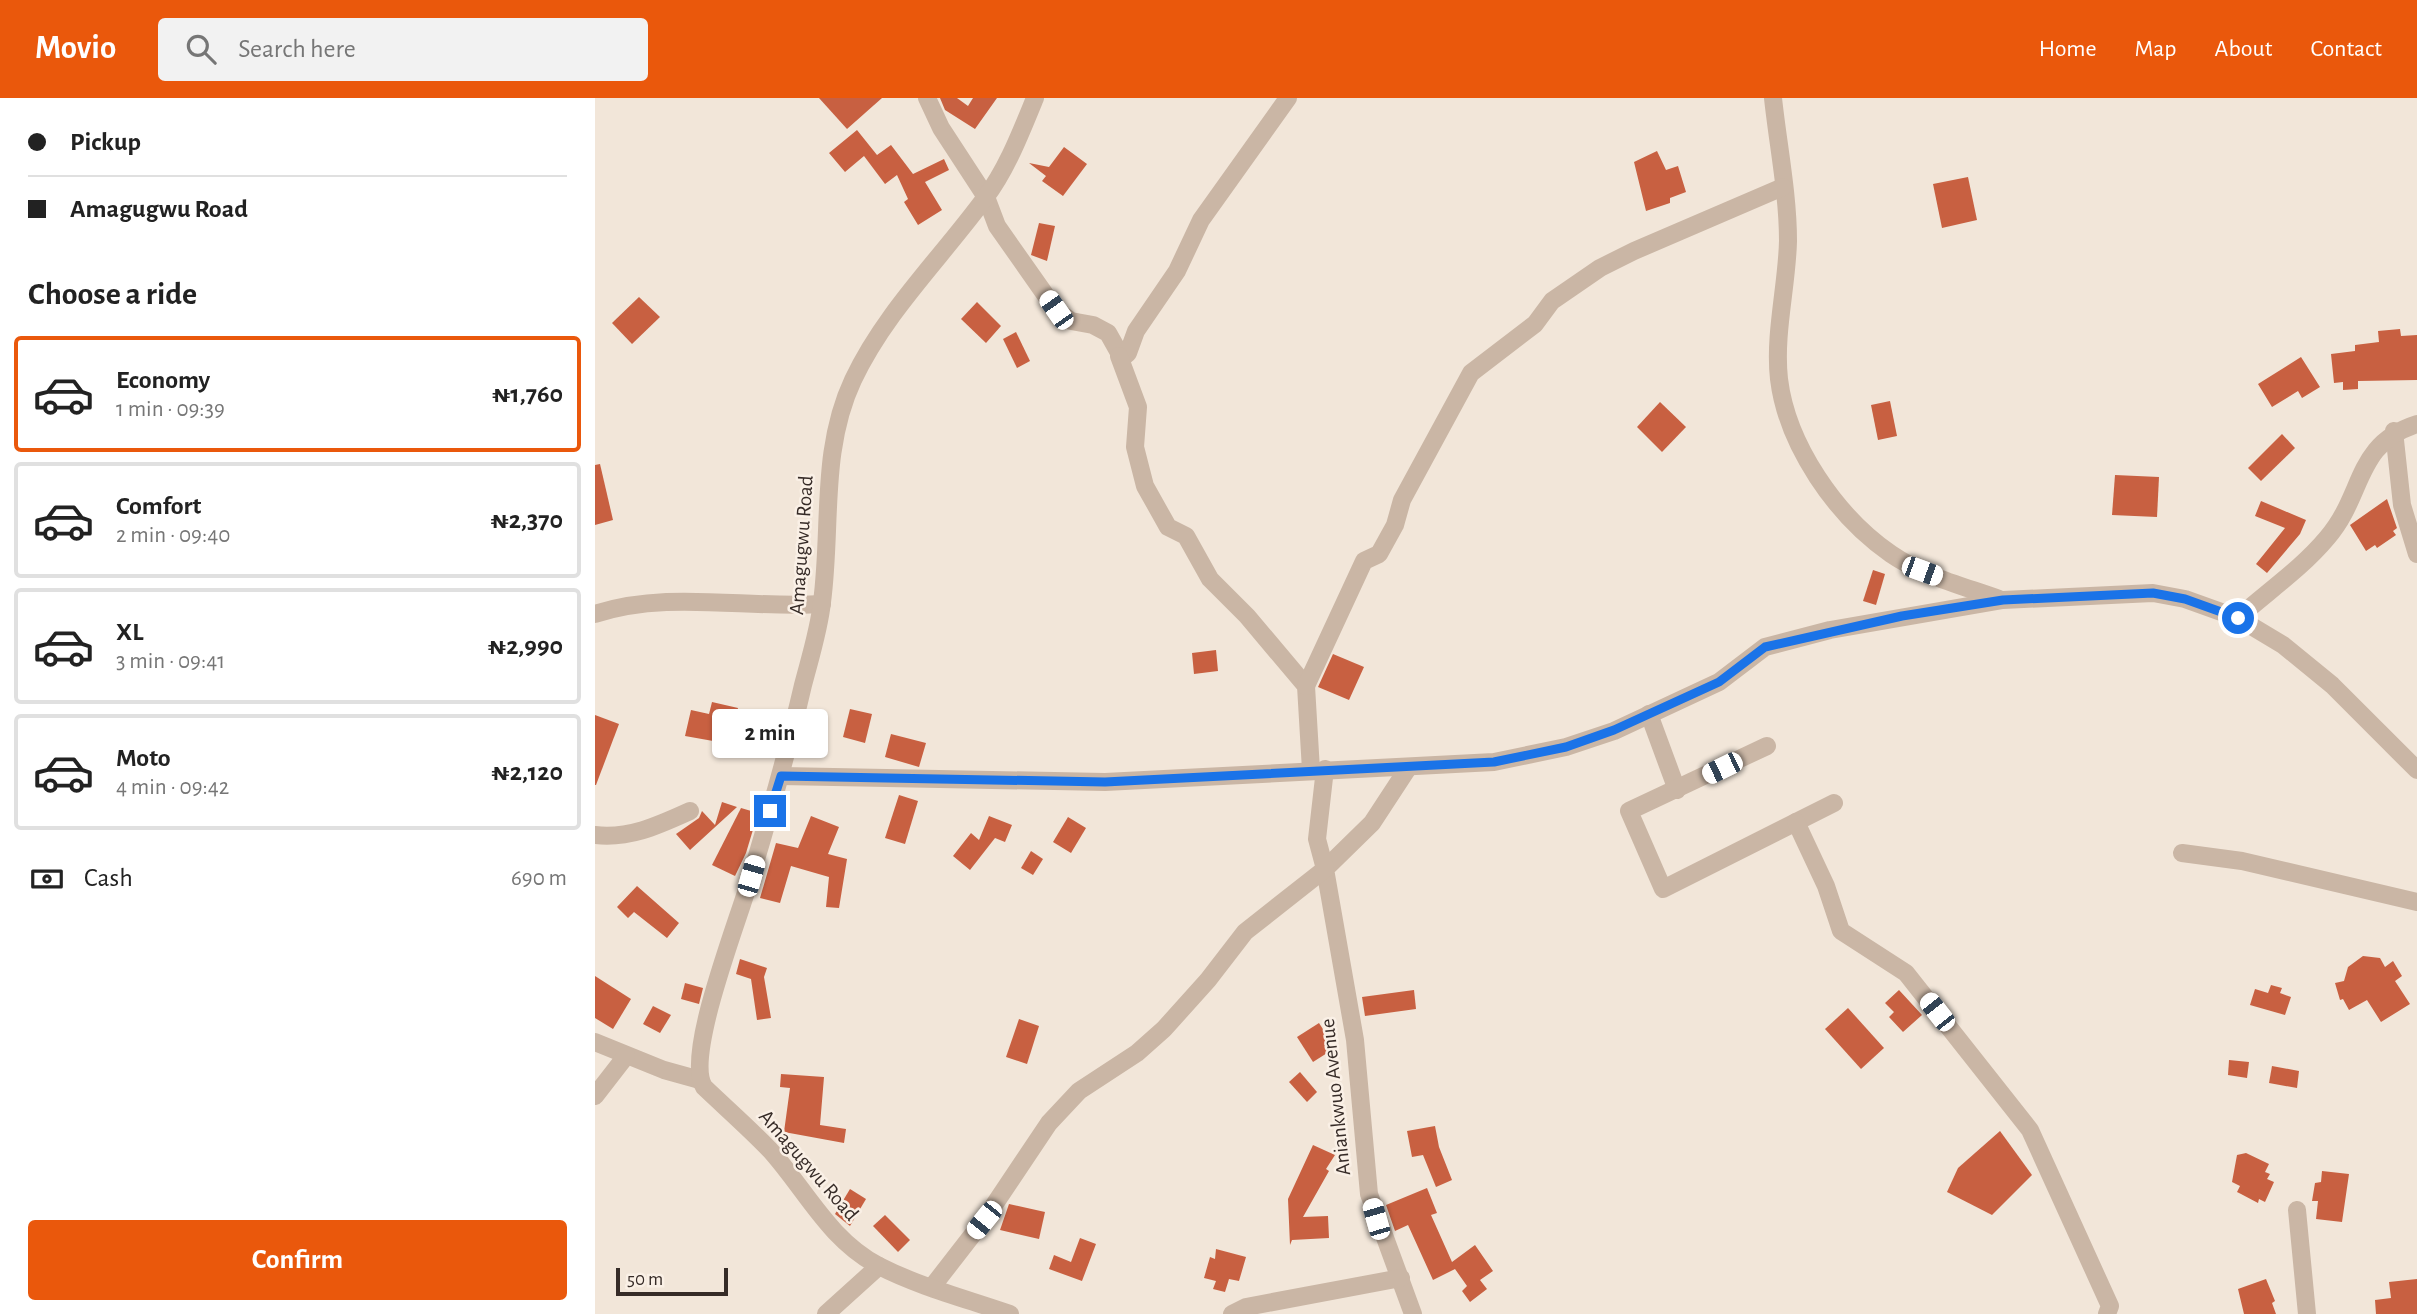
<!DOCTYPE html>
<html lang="en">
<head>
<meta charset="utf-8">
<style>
  :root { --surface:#fff; --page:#f2f2f2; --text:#222; --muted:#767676; --line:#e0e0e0; --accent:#ea580c }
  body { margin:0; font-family:"Alegreya Sans",sans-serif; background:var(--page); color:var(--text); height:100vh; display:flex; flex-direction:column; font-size:26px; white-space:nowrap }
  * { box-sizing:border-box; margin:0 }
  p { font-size:23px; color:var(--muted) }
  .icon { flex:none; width:38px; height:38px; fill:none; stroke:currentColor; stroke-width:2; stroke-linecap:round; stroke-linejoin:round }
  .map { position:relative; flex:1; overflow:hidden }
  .side { display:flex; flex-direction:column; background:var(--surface); width:595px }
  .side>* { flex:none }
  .guide { display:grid; align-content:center; height:154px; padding:0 28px; background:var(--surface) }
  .scale { position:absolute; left:21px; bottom:18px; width:112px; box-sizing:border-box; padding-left:7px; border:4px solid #362b27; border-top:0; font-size:19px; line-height:24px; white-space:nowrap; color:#362b27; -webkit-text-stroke:5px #faf0e6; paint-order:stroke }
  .end { position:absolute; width:32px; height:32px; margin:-16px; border:9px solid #1a73e8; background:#fff; box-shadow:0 0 0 4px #fff }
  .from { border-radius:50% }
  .bubble { position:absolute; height:49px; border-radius:7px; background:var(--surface); box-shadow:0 2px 5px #0004; font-size:23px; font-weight:700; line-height:49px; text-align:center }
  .car { position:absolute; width:21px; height:42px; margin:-21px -10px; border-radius:9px; box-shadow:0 0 5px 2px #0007; background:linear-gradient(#fff 24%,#345 0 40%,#fff 0 76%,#345 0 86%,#fff 0) }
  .guide b { display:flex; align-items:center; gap:24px; height:66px; font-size:26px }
  .guide b+b { border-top:2px solid var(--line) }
  .guide i { width:18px; height:18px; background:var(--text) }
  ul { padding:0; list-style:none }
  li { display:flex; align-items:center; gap:21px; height:116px; margin:0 14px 10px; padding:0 14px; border:4px solid var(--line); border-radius:7px }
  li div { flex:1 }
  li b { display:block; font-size:26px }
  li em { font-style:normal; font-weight:700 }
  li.current { border-color:var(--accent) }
  li>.icon { width:63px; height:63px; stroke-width:1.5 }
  h2 { padding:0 28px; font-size:32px; line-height:84px }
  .pay { display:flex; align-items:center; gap:18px; height:77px; padding:0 28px; font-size:26px }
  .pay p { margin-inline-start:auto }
  .primary-button { display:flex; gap:14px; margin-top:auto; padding:14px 28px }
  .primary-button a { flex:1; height:80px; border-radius:7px; background:var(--accent); color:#fff; font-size:28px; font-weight:700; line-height:80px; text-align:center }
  header { display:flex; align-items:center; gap:42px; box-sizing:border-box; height:98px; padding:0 35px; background:var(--accent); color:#fff }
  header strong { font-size:33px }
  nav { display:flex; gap:38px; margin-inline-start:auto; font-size:24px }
  .search { width:490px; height:63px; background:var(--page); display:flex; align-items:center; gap:18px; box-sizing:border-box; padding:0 24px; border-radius:7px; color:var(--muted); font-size:26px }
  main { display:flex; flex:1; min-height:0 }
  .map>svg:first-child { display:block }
  .building { fill:#c86041 }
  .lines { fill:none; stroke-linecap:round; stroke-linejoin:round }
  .minor { stroke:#cab6a5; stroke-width:18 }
  .route { stroke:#1a73e8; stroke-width:9 }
  .labels { text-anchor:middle; stroke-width:5; stroke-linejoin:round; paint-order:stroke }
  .street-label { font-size:21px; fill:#362b27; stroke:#faf0e6 }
</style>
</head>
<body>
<header>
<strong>Movio</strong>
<div class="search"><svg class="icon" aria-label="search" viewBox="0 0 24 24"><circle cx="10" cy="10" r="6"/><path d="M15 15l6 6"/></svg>Search here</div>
<nav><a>Home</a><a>Map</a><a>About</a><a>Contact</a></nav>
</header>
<main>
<section class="side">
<div class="guide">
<b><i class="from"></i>Pickup</b>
<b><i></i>Amagugwu Road</b>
</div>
<h2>Choose a ride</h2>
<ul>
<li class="current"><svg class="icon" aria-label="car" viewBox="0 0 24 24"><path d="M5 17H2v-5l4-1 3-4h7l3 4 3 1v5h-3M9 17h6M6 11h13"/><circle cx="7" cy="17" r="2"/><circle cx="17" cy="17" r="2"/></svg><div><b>Economy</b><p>1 min · 09:39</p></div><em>₦1,760</em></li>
<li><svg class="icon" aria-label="car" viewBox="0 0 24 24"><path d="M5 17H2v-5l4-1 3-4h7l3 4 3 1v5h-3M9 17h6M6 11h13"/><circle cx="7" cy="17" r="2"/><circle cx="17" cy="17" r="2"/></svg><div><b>Comfort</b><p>2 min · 09:40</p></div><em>₦2,370</em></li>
<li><svg class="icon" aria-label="car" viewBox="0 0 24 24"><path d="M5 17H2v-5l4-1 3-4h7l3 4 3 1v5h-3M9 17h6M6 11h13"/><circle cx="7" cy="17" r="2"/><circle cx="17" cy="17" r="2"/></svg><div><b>XL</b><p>3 min · 09:41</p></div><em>₦2,990</em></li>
<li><svg class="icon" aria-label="car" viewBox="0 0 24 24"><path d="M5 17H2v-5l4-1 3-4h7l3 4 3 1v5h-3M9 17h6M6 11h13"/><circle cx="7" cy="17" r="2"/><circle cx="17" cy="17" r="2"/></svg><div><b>Moto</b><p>4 min · 09:42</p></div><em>₦2,120</em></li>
</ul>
<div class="pay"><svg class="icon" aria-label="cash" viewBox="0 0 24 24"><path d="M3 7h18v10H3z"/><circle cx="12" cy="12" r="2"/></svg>Cash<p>690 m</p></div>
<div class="primary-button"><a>Confirm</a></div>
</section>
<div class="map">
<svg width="1822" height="1216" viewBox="0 0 1822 1216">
  <rect width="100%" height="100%" fill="#f2e6d9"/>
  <g class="building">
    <path d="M224,0H287L252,31Z"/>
    <path d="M345,0H362L373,8L378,0H402L380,31L350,12Z"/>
    <path d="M262,32L282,57L296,47L318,76L349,61L354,72L330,84L347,112L323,127L309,104L313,101L302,77L290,86L269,58L250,74L234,55Z"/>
    <path d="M469,49L492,66L468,98L447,83L451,78L434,65L454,69Z"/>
    <path d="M1062,53L1071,72L1083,68L1091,94L1075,100V105L1051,113L1039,64Z"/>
    <path d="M1373,79L1382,122L1347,130L1338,86Z"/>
    <path d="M444,125L460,128L452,163L436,157Z"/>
    <path d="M44,199L65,219L37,246L17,225Z"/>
    <path d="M382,204L406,228L391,245L366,221Z"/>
    <path d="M1805,231L1806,238L1822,237V282L1763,283V291L1748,292V284L1739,285L1736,256L1760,253V247L1784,244L1783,233Z"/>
    <path d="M421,234L435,263L422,270L408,241Z"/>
    <path d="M1706,259L1725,289L1707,300L1703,293L1677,309L1663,286Z"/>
    <path d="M1295,303L1302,338L1283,342L1276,307Z"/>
    <path d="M1065,304L1091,329L1067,354L1042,329Z"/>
    <path d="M1687,336L1700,350L1666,383L1653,370Z"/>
    <path d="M5,366L18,422L0,427V367Z"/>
    <path d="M1520,377L1564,379L1562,419L1517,417Z"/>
    <path d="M1792,401L1802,430L1798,433L1801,437L1782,450L1780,447L1771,453L1755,427Z"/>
    <path d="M1666,403L1711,422L1705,436L1672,475L1661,466L1690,430L1660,418Z"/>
    <path d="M1278,472L1290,476L1281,507L1268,503Z"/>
    <path d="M621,552L623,573L599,576L597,555Z"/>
    <path d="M738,556L769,569L754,602L723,589Z"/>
    <path d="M117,604L143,610L135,646L90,638L96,612L114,616Z"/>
    <path d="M255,611L277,616L270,645L248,639Z"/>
    <path d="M0,617L24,626L1,687H0Z"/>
    <path d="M296,636L331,645L324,669L290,659Z"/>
    <path d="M304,697L323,703L310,746L290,740Z"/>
    <path d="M127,704L142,709L95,752L81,736L104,720L107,713L120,727Z"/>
    <path d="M146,710L163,715L151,755L140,778L117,767Z"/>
    <path d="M216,718L244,729L233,756L252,761L244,810L231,809L234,779L196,768L185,805L165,800L181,745L203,750Z"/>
    <path d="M394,718L417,727L410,744L400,740L375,772L358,758L376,735L384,742Z"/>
    <path d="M473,719L491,730L476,755L458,744Z"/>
    <path d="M436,753L448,761L438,777L426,770Z"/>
    <path d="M42,788L84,825L72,840L39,814L33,820L22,809Z"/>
    <path d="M1768,858L1785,860L1790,869L1798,863L1807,878L1800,883L1815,906L1786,924L1772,902L1754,912L1748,901L1745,902L1740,885L1749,883L1753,869Z"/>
    <path d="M145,861L172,870L169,879L176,920L162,922L156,881L141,876Z"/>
    <path d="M0,878L36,901L18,931L0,920Z"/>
    <path d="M90,885L108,890L104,906L86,901Z"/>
    <path d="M1676,887L1687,890L1685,895L1696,899L1690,917L1655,907L1660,891L1673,895Z"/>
    <path d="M819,892L821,911L770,918L767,899Z"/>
    <path d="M1304,892L1327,917L1308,934L1294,919L1299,914L1290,905Z"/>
    <path d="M58,908L76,917L65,935L48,926Z"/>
    <path d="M1253,910L1289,950L1266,971L1230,931Z"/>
    <path d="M424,921L444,928L432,966L411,959Z"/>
    <path d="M724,925L740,950L718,964L702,939Z"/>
    <path d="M1634,962L1654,964L1652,980L1633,977Z"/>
    <path d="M1677,968L1704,973L1702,990L1674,985Z"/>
    <path d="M705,974L722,994L712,1004L694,984Z"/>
    <path d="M186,976L229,979L225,1027L251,1031L249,1045L189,1034L195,990L185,989Z"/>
    <path d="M840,1028L844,1049L857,1082L841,1089L828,1057L817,1059L812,1033Z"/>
    <path d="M1405,1033L1437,1077L1397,1117L1352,1094L1363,1070Z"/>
    <path d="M718,1047L740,1057L731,1071L734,1073L708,1119L733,1118L734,1140L697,1142L695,1147L693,1101Z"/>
    <path d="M1651,1055L1674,1066L1670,1074L1675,1076L1672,1081L1679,1084L1670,1104L1664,1101L1663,1105L1646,1096L1642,1094L1645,1088L1637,1084L1642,1057Z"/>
    <path d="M1727,1073L1754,1076L1747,1124L1721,1121L1723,1103H1717L1720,1085L1726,1084Z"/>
    <path d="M832,1090L842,1115L836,1117L857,1164L880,1147L898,1173L885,1182L892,1191L875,1204L867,1193L872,1188L860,1171L838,1182L813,1127L800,1133L791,1107Z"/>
    <path d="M255,1091L271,1101L255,1128L240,1116Z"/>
    <path d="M414,1106L450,1114L444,1141L405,1132Z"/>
    <path d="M290,1117L315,1142L303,1154L278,1128Z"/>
    <path d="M485,1140L501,1146L487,1183L454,1171L459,1157L476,1164Z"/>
    <path d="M621,1151L651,1159L644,1183L634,1181L630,1194L618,1191L621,1183L609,1180L615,1159L620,1161Z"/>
    <path d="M1671,1181L1680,1203L1677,1205L1681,1216H1649L1643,1191Z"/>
    <path d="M1822,1181V1216H1781L1780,1202L1796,1200L1794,1184Z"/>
  </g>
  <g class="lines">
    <g class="minor">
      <path d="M332,0L346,30L391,99L402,128L461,212L476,223L498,227L513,235L527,260L533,255L541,233L582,173L606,122L693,0"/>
      <path d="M1178,0C1183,47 1193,96 1193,143C1192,188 1179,236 1184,281C1192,347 1241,418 1296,456C1328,478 1368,488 1404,501"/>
      <path d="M524,258L543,309L540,349L550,388L573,429L591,438L615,481L652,518L711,588L716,672"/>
      <path d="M1799,333L1807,407L1822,456"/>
      <path d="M0,516C72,492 152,511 227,506"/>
      <path d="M1643,520C1673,493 1706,471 1732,440C1770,396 1759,346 1822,326"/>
      <path d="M711,588L769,463L784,456L800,427L807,402L876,275L940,226L957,203L1005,170L1039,153L1188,89"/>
      <path d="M1054,616L1082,692"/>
      <path d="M1172,648L1034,713L1068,791L1239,705"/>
      <path d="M813,670L777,725L730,771L760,942L774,1096L818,1216"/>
      <path d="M186,678L510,684L899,664L971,649L1019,633L1124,584L1170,549L1235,532L1408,502L1558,495L1590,501L1643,520L1688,547L1737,587L1822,672"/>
      <path d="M1201,724L1231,788L1246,833L1311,875L1435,1032L1515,1208L1512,1216"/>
      <path d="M0,737C35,741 64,727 95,713"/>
      <path d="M1587,755L1647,763L1822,804"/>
      <path d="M0,944L69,972L105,982"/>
      <path d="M0,998L31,958"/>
      <path d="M1702,1112L1712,1216"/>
      <path d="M337,1189L389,1122L454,1025L484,993L542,955L569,931L613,882L650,834L730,771L722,741L730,671"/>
      <path d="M231,1216L284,1168"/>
      <path d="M415,1216C372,1201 325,1189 284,1168C234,1142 211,1092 175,1052C154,1030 131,1010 109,989C89,957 145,819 156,778C175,715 193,652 208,587C215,560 224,532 227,504C237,429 225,352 258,282C290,214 346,160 390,100C412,71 426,34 440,0"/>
      <path d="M637,1216L651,1209L806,1180"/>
    </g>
  </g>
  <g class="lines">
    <path class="route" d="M175,713L186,678L510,684L899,664L971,649L1019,632L1124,584L1170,549L1307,518L1408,502L1558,495L1590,501L1643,520"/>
  </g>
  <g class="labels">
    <g class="street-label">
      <text transform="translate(206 447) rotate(-86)" y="7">Amagugwu Road</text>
      <text transform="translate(740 999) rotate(-96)" y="7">Aniankwuo Avenue</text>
      <text transform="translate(214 1067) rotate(49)" y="7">Amagugwu Road</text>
    </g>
  </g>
</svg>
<div class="scale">50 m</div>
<i class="end from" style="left:1643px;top:520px"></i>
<i class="end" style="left:175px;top:713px"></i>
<div class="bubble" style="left:117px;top:611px;width:116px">2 min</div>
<i class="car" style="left:461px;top:212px;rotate:325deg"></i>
<i class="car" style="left:1327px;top:473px;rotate:110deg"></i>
<i class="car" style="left:1127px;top:670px;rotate:244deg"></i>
<i class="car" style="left:156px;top:778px;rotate:16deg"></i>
<i class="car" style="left:1342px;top:914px;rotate:322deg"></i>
<i class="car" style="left:781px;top:1121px;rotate:344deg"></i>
<i class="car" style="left:389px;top:1122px;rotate:219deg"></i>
</div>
</main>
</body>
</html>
